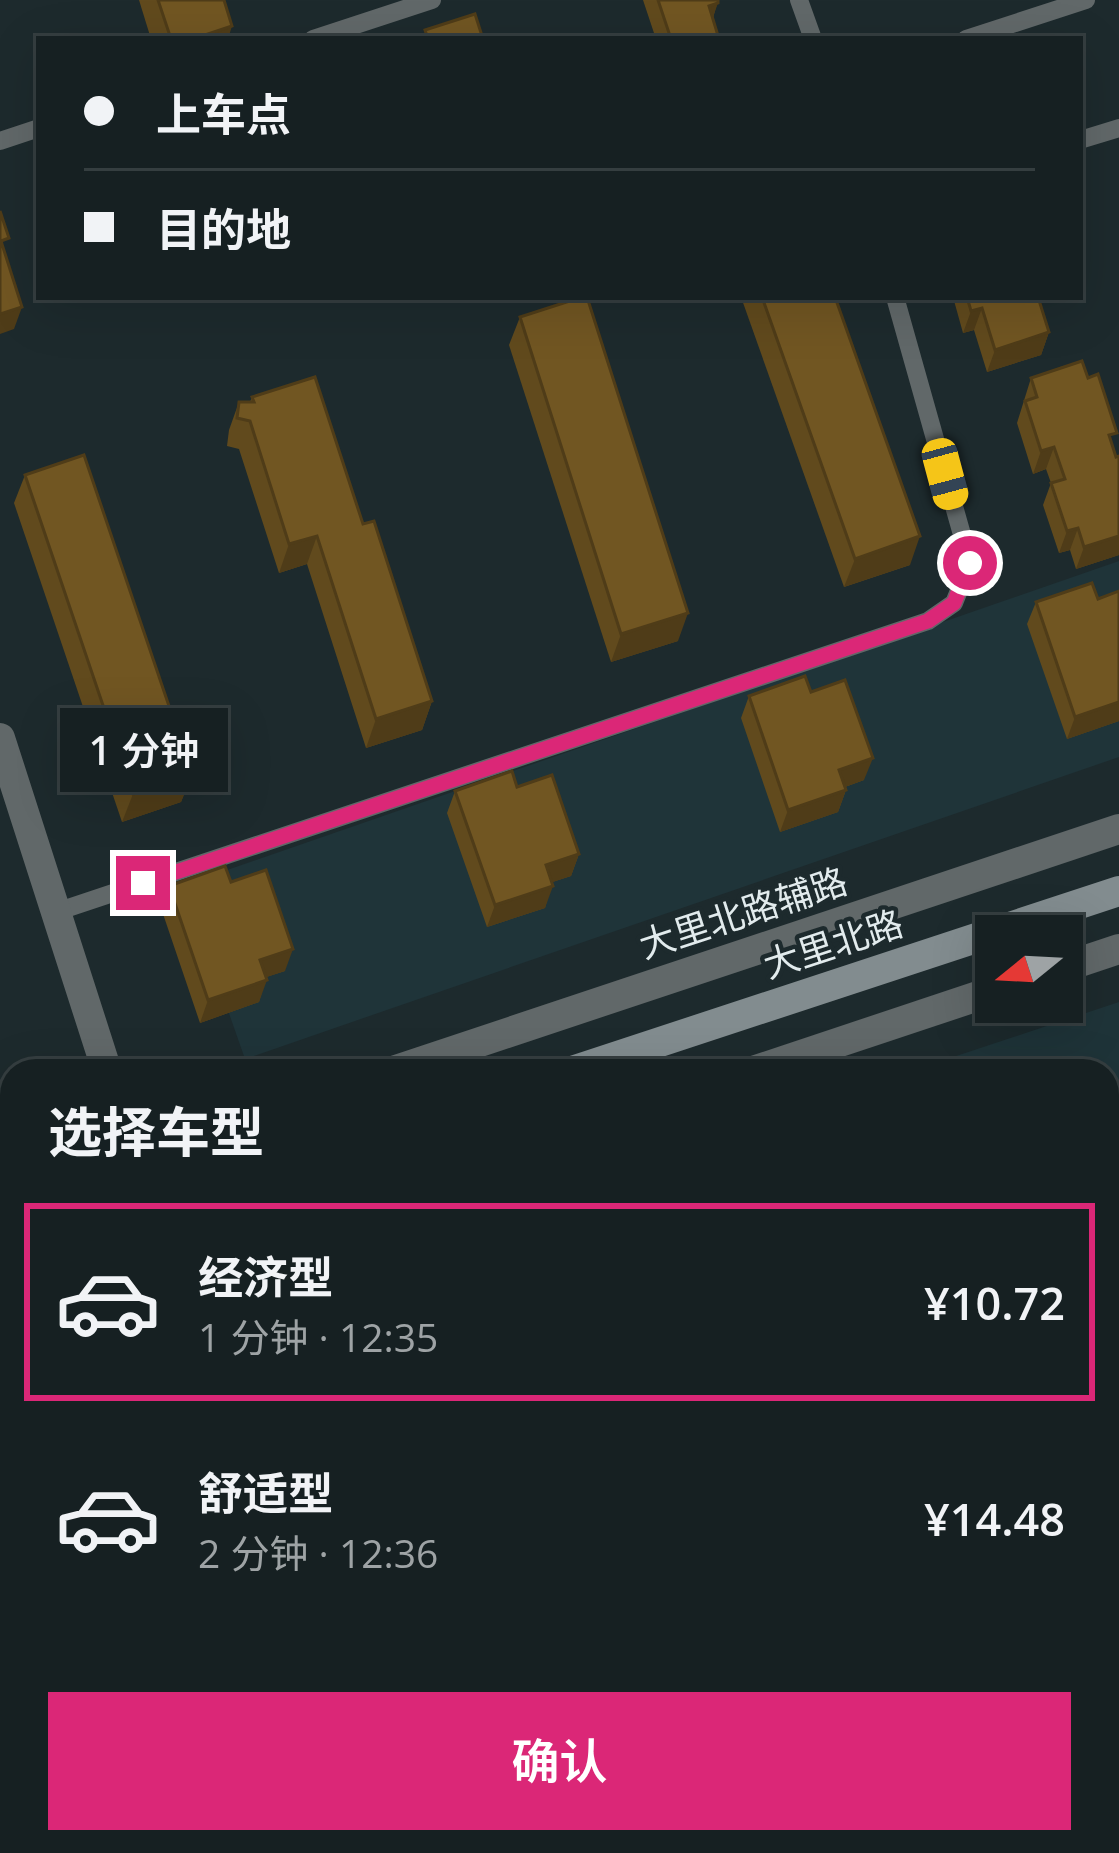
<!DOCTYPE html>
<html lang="zh">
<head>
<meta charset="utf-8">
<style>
  :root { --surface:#162022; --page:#1f282a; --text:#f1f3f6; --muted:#9ea3a5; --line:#353e40; --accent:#db2777 }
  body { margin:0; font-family:"Open Sans","Noto Sans SC",sans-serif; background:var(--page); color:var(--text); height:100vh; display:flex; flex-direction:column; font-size:45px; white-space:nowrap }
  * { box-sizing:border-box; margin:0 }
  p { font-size:39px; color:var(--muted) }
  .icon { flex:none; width:66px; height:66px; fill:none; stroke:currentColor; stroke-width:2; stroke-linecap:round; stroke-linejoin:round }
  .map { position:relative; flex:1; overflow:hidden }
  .panel { position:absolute; left:0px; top:1059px; width:1119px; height:795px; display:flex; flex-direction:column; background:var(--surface); border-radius:36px 36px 0 0; box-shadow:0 12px 48px #0002,0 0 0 3px var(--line) }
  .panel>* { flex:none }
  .guide { position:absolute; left:36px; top:36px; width:1047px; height:264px; border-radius:0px; box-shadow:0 12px 48px #0002,0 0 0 3px var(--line); display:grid; align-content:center; height:264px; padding:0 48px; background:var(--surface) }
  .needle { width:78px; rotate:252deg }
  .fabs { position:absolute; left:975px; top:915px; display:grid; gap:24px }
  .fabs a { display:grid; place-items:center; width:108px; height:108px; border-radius:0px; background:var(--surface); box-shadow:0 12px 48px #0002,0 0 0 3px var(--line); font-size:60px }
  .end { position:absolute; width:54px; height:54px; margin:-27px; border:15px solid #db2777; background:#fff; box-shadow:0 0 0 6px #fff }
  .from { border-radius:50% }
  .bubble { position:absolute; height:84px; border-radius:0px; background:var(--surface); box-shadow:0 12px 48px #0002,0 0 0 3px var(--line); font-size:39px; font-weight:600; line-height:84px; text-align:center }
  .car { position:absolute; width:36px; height:72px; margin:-36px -18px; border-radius:15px; box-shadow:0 0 9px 3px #0007; background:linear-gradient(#f5c518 24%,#345 0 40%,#f5c518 0 76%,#345 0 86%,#f5c518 0) }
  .guide b { display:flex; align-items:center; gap:42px; height:114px; font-size:45px }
  .guide b+b { border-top:3px solid var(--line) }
  .guide i { width:30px; height:30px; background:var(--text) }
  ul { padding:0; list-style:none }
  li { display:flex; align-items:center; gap:36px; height:198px; margin:0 24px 18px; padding:0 24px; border:6px solid transparent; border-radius:0px }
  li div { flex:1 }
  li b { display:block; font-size:45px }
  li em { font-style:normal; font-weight:600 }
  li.selected { border-color:var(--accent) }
  li>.icon { width:108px; height:108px; stroke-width:1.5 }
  h2 { padding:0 48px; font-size:54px; line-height:144px }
  .cta { display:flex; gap:24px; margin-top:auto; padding:24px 48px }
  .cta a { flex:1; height:138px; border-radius:0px; background:var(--accent); color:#fff; font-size:48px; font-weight:600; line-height:138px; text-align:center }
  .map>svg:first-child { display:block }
  .built { fill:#1f3439 }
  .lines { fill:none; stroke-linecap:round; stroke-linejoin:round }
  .service { stroke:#616869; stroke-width:18 }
  .minor { stroke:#616869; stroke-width:30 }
  .secondary { stroke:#828c8f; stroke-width:30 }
  .wall { fill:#614a1d }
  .shaded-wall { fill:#4f3c18 }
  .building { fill:#715622; stroke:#4f3c18; stroke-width:3 }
  .route { stroke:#db2777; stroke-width:15 }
  .labels { text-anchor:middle; stroke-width:9; stroke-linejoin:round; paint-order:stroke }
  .street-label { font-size:36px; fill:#e2ebed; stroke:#1d2a2d }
</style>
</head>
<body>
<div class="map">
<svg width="1119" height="1853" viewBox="0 0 1119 1853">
  <rect width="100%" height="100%" fill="#1d2a2d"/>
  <g class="built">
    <path d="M1119,561V757L245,1059L184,885Z"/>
    <path d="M1119,1002V1111L1107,1115V1071H911Z"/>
    <path d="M12,1367V1476L0,1480V1371Z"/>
  </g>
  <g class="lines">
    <g class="service">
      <path d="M799,0L813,39"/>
      <path d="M313,39L432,0"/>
      <path d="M966,39L1086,0"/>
      <path d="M1080,140L1119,128"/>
      <path d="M0,141L39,128"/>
      <path d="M56,912L928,621L954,603L970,563L895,297"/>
      <path d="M1107,1331L1119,1367"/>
      <path d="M127,1842L130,1853"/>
      <path d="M351,1842L355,1853"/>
      <path d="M918,1842L922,1853"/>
      <path d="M1105,1842L1108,1853"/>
      <path d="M468,1853L501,1842"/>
    </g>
    <g class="minor">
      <path d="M0,738L107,1071"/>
      <path d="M1062,968L1119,949"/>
      <path d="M393,1071L1119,829"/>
      <path d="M753,1071L996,990"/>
      <path d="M0,1196L12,1193"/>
      <path d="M0,1316L12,1312"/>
      <path d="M1107,1669L1119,1665"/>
      <path d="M554,1847L570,1842"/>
    </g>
    <g class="secondary">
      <path d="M572,1071L1119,891"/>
      <path d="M0,1261L12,1257"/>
    </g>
  </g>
  <g class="wall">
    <path d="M139,0H224L228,39H151Z"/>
    <path d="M643,0H718L713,18L719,39H656Z"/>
    <path d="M741,297H835L910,565L844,587Z"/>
    <path d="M953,297H1042L1040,302L1049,332L1041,355L987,372L974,330L963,333Z"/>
    <path d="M520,317L678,641L611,662L509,345Z"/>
    <path d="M1031,378L1112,446L1116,457L1119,456V555L1076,569L1070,550L1059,553L1043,505L1051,483L1046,469L1033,474L1017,423Z"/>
    <path d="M252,397L363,524L432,701L422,730L366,748L307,564L279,573L239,449L227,446L229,430L239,402H250Z"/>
    <path d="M25,475L192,774L181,802L122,822L14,503Z"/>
    <path d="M1036,602L1119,721L1067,739L1027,624Z"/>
    <path d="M811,692L864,780L845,787L846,790L838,812L780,832L741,718L749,696Z"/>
    <path d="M517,787L579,854L571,876L552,882L545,908L487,927L447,813L455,791Z"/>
    <path d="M231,882L285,971L266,977L259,1002L200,1023L161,908L169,886Z"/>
    <path d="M1119,1103V1273L1107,1237V1107Z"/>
    <path d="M0,1511L12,1548V1838L0,1801Z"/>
    <path d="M1119,1702V1781L1107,1745V1711L1109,1705Z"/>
    <path d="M13,1842H108L111,1853H17Z"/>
    <path d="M201,1842H299L301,1847L299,1853H205Z"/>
    <path d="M784,1842H876L879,1853H788Z"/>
    <path d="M953,1842H1029L1033,1853H957Z"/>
  </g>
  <g class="shaded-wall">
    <path d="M718,3L710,25L709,6Z"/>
    <path d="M232,26L228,39H193Z"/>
    <path d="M22,307L14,329L0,334V314Z"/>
    <path d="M982,308L974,330L963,333L971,311Z"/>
    <path d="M1049,332L1041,355L987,372L995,350Z"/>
    <path d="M1054,447L1046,469L1033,474L1041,451Z"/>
    <path d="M1078,528L1070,550L1059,553L1067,531Z"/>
    <path d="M317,536L307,564L279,573L289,544Z"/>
    <path d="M920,536L910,565L844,587L855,559Z"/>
    <path d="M1119,536V555L1076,569L1084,547Z"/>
    <path d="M688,613L678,641L611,662L621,634Z"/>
    <path d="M432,701L422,730L366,748L376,719Z"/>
    <path d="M1119,702V721L1067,739L1075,717Z"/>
    <path d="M873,758L864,780L831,792L839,770Z"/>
    <path d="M192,774L181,802L122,822L133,794Z"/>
    <path d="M846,790L838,812L780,832L788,810Z"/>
    <path d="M579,854L571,876L538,887L546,865Z"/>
    <path d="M553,886L545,908L487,927L495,905Z"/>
    <path d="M293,949L285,971L252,982L260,960Z"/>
    <path d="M267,980L259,1002L200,1023L208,1000Z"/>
    <path d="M1118,1576L1107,1605V1580Z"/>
  </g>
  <g class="building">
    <path d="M158,0H224L232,26L193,39H171Z"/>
    <path d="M658,0H718V3L709,6L719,39H671Z"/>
    <path d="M475,14L483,39H428L425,30Z"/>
    <path d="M0,211L9,238L1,241L22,307L0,314Z"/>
    <path d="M582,297H587L688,613L621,634L520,317Z"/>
    <path d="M762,297H835L920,536L855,559Z"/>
    <path d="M967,297H1038L1049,332L995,350L982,308L971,311Z"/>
    <path d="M1082,361L1088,378L1098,374L1117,433L1109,435L1116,457L1119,456V536L1084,547L1078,528L1067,531L1051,483L1065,479L1054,447L1041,451L1025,401L1037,397L1031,378Z"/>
    <path d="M315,377L363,524L374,521L432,701L376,719L317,536L289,544L250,421L237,418L239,402H254L252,397Z"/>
    <path d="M84,455L192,774L133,794L25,475Z"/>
    <path d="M1092,583L1098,599L1119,591V702L1075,717L1036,602Z"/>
    <path d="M805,676L811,692L845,680L873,758L839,770L846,790L788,810L749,696Z"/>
    <path d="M512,771L517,787L552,775L579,854L546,865L553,886L495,905L455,791Z"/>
    <path d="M225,866L231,882L266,870L293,949L260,960L267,980L208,1000L169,886Z"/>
    <path d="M1119,1103V1213L1107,1177V1107Z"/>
    <path d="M0,1511L12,1548V1778L0,1741Z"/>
    <path d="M1107,1544L1118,1576L1107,1580Z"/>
    <path d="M1119,1702V1734L1109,1705Z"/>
    <path d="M33,1842H108L111,1853H37Z"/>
    <path d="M221,1842H299L301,1847L284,1853H225Z"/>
    <path d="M641,1842H685L688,1853H617L616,1850Z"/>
    <path d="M804,1842H876L879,1853H807Z"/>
    <path d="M969,1842H1029L1033,1853H972Z"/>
  </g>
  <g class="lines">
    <path class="route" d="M143,883L928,621L954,603L970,563"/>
  </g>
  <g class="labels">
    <g class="street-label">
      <text transform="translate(743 913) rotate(-18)" y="13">大里北路辅路</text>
      <text transform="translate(833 944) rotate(-18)" y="13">大里北路</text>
    </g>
  </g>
</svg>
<div class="fabs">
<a><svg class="needle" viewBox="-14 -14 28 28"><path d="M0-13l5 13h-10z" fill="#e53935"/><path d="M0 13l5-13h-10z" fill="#9ea3a5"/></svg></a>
</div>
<i class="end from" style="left:970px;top:563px"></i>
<i class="end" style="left:143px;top:883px"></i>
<div class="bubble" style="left:60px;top:708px;width:168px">1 分钟</div>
<i class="car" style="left:945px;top:474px;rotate:165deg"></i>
<div class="guide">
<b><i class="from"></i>上车点</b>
<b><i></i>目的地</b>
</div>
<section class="panel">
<h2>选择车型</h2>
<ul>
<li class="selected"><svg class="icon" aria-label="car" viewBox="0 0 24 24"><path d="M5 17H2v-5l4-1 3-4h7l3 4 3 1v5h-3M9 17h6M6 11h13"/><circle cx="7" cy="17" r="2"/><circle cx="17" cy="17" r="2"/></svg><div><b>经济型</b><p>1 分钟 · 12:35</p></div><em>¥10.72</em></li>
<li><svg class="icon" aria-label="car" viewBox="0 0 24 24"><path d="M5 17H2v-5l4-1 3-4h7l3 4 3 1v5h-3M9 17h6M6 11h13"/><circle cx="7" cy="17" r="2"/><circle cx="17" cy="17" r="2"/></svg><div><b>舒适型</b><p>2 分钟 · 12:36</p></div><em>¥14.48</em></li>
</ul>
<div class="cta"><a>确认</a></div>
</section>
</div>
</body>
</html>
